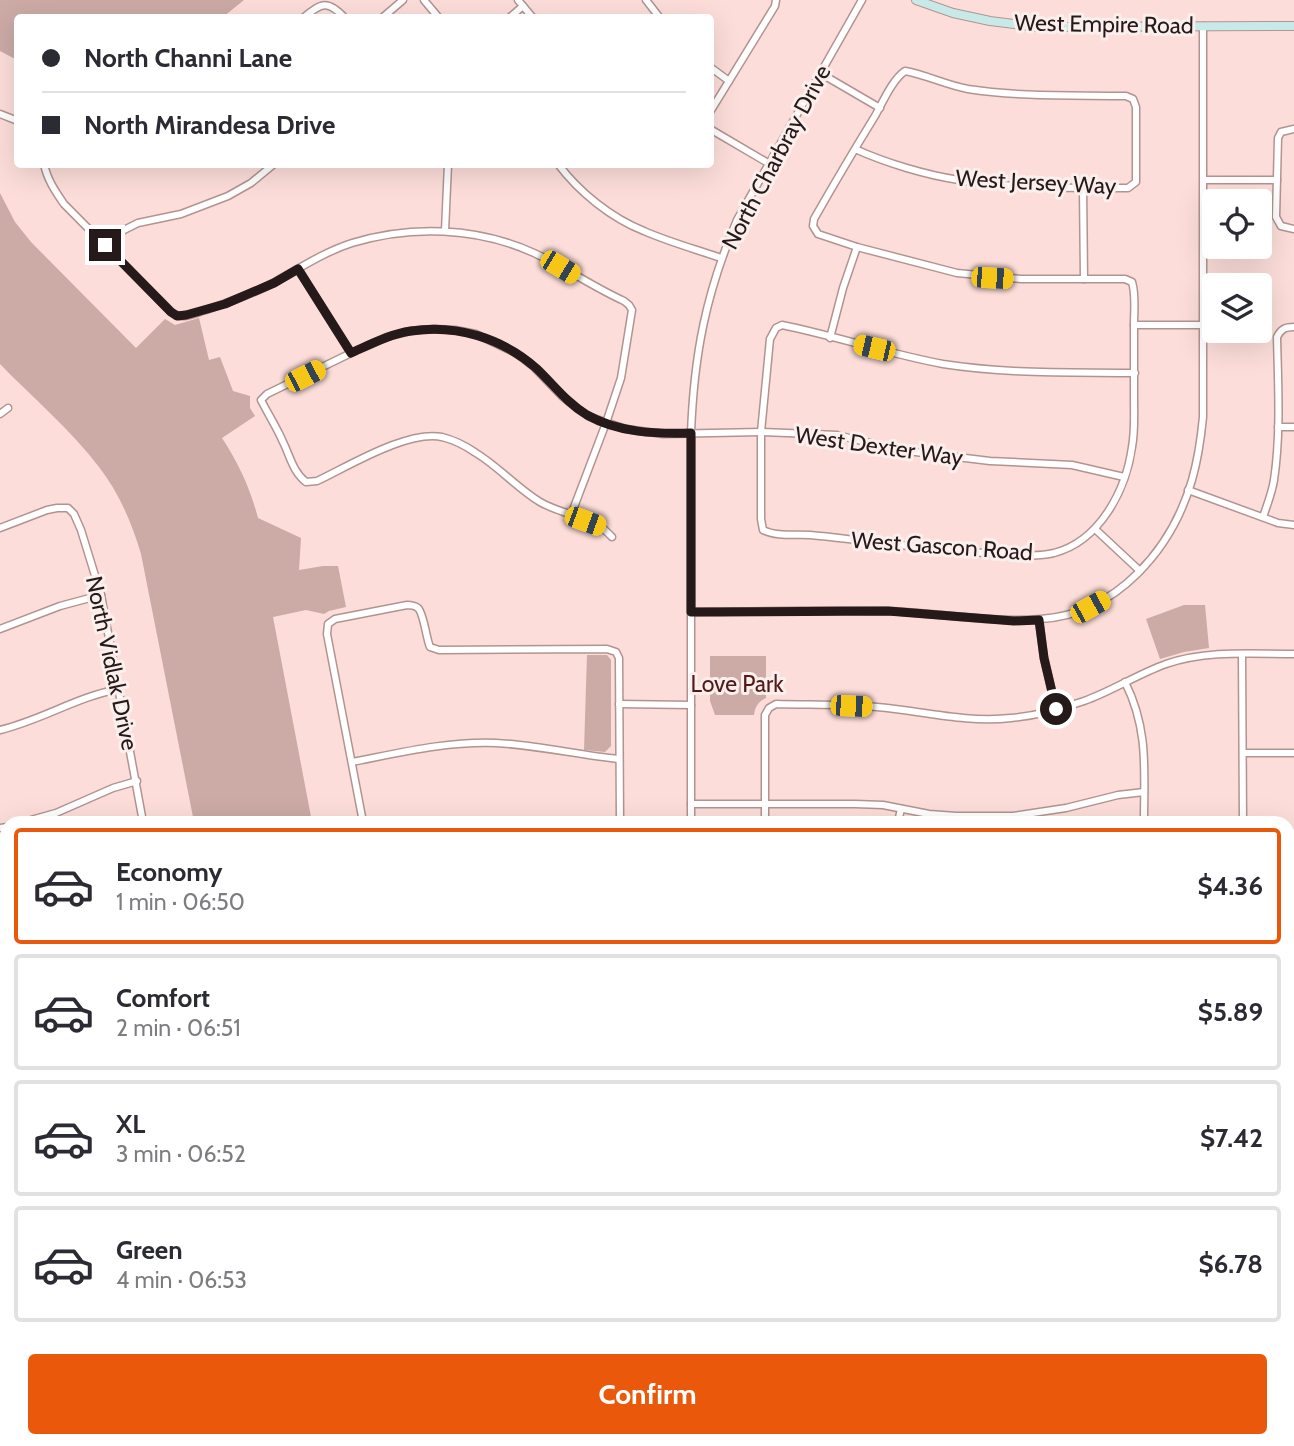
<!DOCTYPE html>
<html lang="en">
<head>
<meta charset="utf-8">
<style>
  :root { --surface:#fff; --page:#f2f2f3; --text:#2b2b33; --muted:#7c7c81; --line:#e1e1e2; --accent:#ea580c }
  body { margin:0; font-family:Cabin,sans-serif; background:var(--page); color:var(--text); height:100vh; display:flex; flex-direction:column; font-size:26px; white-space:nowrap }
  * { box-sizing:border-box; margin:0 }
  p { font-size:23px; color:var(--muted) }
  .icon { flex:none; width:38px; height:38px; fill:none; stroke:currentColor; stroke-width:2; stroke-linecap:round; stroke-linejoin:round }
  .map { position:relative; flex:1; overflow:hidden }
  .sheet { position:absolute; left:0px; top:816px; width:1295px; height:632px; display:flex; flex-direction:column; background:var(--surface); border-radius:21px 21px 0 0; box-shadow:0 7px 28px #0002 }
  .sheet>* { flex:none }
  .banner { position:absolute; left:14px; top:14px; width:700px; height:154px; border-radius:7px; box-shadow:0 7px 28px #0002; display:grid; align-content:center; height:154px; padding:0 28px; background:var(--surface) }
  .buttons { position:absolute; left:1202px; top:189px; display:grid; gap:14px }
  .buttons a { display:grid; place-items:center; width:70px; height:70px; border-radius:7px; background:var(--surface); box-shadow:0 7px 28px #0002; font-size:35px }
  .end { position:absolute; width:32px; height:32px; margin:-16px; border:9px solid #251a19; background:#fff; box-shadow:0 0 0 4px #fff }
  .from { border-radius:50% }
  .car { position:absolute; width:21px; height:42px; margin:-21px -10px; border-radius:9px; box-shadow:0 0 5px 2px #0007; background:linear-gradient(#f5c518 24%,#345 0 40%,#f5c518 0 76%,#345 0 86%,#f5c518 0) }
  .banner b { display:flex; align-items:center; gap:24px; height:66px; font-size:26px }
  .banner b+b { border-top:2px solid var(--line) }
  .banner i { width:18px; height:18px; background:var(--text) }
  ul { padding:12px 0 0; list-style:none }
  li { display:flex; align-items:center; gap:21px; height:116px; margin:0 14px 10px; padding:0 14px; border:4px solid var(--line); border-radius:7px }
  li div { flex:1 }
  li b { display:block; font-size:26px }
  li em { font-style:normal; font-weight:800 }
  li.on { border-color:var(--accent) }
  li>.icon { width:63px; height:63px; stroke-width:1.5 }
  .action { display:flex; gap:14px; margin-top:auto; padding:14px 28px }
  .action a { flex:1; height:80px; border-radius:7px; background:var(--accent); color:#fff; font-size:28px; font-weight:800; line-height:80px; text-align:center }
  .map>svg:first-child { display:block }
  .built { fill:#f4cdc8 }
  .green { fill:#ccaaa6 }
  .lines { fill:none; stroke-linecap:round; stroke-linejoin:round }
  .street-casing { stroke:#b19491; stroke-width:9 }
  .secondary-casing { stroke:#b19491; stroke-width:10 }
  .street { stroke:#fff; stroke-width:6 }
  .secondary { stroke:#c7eae9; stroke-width:8 }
  .route { stroke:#251a19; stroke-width:9 }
  .labels { text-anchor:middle; stroke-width:6; stroke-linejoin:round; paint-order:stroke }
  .street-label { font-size:23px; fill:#251a19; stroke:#fbefed }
  .park-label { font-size:23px; fill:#511917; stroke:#fbefed }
</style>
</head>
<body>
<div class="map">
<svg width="1294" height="1446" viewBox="0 0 1294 1446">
  <rect width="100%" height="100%" fill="#fcddd9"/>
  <path class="built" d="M228,1441L341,1444L343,1446H166Z"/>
  <g class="green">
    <path d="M0,0H244L223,17L18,18L17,60L0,51Z"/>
    <path d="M0,193L15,222L31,242L136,348L165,319L175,325L199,318L209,360L220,357L233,391L250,396V408L255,416L222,438C239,464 250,488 258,518L301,538L299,570L323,566H338L346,607L329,611L324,614L306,610L273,617L312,822H194L141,554C132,523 119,493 99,467C71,430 32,397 0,364Z"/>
    <path d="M1184,605H1205L1209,648L1184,652L1160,659L1146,619Z"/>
    <path d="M587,655H607L611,660V746L605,752L584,750Z"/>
    <path d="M710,656H766V698C759,701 755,706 754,715H715L710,701Z"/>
  </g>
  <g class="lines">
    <g class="street-casing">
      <g id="street">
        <path d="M424,0L439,18"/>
        <path d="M518,0L533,18"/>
        <path d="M646,0L660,18"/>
        <path d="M303,18C322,2 328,0 345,18"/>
        <path d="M382,18L403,0"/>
        <path d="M509,18L523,6"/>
        <path d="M710,67L729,81"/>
        <path d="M820,73L880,108"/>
        <path d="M710,112L775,6L776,0"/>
        <path d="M0,114L18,121"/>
        <path d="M710,129L768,163"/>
        <path d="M1294,129L1281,132L1278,138L1276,217L1281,226L1294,229"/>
        <path d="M855,149C886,163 926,175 959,180C1015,189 1072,188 1128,188L1136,182V107L1133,99L1126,96C1073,95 1020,97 968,89C946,85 927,75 905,71C892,80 883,102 875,116C854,150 834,184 814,219L813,226L818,234L857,247L957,273L1021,279H1125L1132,282C1136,295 1134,310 1134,324C1134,349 1134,374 1134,399C1134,415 1135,431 1132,447C1126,490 1100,541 1054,553C1037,557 1019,555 1001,554C962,552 923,548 884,543C860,541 835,537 810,535C795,534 777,537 763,530L761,519V432L770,339L776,328L782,325C836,336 889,354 943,364C1006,374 1071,372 1135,373"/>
        <path d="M44,164C47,179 55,191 64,204L171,312C175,314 175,315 180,316C188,317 198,312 206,310C230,302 253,294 275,282C300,268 324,252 352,243C411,225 477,227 534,253C565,267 593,287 624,301L629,305L632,310L621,378L606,423L571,515"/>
        <path d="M558,164C579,192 611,218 644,231C669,242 695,249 721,258"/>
        <path d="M1204,180H1277"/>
        <path d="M1083,188L1084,279"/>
        <path d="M445,231L448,164"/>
        <path d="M105,245L124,230L138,223L181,214L228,196L251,183L274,164"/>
        <path d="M298,269L351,353"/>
        <path d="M1134,325H1204"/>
        <path d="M830,338L843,288L857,247"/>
        <path d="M0,414L8,408"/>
        <path d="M1278,427H1294"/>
        <path d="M1188,490L1278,523L1294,525"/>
        <path d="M1263,517C1267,505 1272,493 1274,480C1281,433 1278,384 1277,337C1281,329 1285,327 1294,327"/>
        <path d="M0,528L47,510L57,508H68L74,514L81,530L101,595L143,822"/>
        <path d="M1095,529L1140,571"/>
        <path d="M612,537C608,533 604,529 600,526C583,516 559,513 540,502C517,488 499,467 476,453C466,446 454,440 442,437C407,430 349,466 317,481L306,482C293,472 290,456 283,442C277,428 268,414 261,400L267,394L351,353L387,337L410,331L434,329L455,330L476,334L516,353L534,367L563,397L578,409L590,417L626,429L663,434L761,432L837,435L899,450L990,461L1072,465L1124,477"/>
        <path d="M691,612C756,612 822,609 888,611C939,613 990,623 1041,619C1117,614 1172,549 1192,480C1198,459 1201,438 1203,417V26"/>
        <path d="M1039,620L1044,658L1056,709"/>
        <path d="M0,629L60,606L101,595"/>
        <path d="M1242,654L1243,822"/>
        <path d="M1125,682C1149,730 1144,771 1144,822"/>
        <path d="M619,704L691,705"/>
        <path d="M0,730C42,720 76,697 119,689"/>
        <path d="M1243,753H1294"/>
        <path d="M352,762C399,753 447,741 496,743C537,745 578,755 619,759"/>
        <path d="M691,804H855L883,805L929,814L956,816H1013L1066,808L1118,795L1144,792"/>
        <path d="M24,822L56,813L113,788L137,781"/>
        <path d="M363,822L327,634L328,624L335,619L407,605C411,605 414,605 418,608C424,614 426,638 430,647L439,650L607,649L616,652L619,658L620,822"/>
        <path d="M691,822V433C694,354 706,293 737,220L862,0"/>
        <path d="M765,822V715L769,708L776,704C809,705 844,704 877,707C922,711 966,723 1011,718C1035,716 1061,709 1084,701C1112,691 1138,674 1166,664C1207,650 1252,654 1294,654"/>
        <path d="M898,822L901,809"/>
        <path d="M0,828L7,827"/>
        <path d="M1288,851H1294"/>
        <path d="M0,999L7,1000"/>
        <path d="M0,1099H7"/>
        <path d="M0,1198H7"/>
        <path d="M0,1296L7,1297"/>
        <path d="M0,1420L3,1394"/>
        <path d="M369,1440L391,1446"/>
        <path d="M639,1440L640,1446"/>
      </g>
    </g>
    <g class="secondary-casing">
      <g id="secondary">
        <path d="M916,0L953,13L990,21L1038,27L1294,26"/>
        <path d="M1288,919H1294"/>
        <path d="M0,926H7"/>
      </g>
    </g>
    <use href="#street" class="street"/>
    <use href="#secondary" class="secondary"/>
  </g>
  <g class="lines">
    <path class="route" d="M105,245L171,312L177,316L186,315L225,304L274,283L298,269L351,353C371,344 390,334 411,331C456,324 502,338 536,368C553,384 567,403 587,415C619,433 656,434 691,433V612L888,611L1014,621L1039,620L1044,658L1056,709"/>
  </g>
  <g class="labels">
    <g class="street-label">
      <text transform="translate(1104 24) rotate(1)" y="8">West Empire Road</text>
      <text transform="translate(776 157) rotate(-62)" y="8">North Charbray Drive</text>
      <text transform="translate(1036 182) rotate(3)" y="8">West Jersey Way</text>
      <text transform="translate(879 446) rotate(8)" y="8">West Dexter Way</text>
      <text transform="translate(942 546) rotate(4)" y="8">West Gascon Road</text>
      <text transform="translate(112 663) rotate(78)" y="8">North Vidlak Drive</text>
    </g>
    <g class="park-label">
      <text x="737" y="692">Love Park</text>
    </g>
  </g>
</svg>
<div class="buttons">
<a><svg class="icon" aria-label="locate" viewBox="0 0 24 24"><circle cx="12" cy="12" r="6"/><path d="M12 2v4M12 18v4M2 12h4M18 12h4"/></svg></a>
<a><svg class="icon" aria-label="layers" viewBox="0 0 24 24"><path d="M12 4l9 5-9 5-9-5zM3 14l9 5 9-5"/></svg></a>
</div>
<i class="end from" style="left:1056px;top:709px"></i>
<i class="end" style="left:105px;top:245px"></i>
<i class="car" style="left:560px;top:267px;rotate:121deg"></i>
<i class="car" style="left:992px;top:278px;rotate:93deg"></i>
<i class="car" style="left:874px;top:348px;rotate:283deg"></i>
<i class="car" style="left:305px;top:376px;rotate:63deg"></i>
<i class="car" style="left:585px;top:521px;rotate:110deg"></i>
<i class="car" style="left:1090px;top:607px;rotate:61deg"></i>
<i class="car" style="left:851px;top:706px;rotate:92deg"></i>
<div class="banner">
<b><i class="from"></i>North Channi Lane</b>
<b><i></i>North Mirandesa Drive</b>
</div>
<section class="sheet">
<ul>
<li class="on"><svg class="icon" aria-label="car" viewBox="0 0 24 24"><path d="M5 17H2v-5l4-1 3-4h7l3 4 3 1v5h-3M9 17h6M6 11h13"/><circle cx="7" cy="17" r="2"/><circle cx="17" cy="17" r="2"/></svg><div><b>Economy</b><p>1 min · 06:50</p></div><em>$4.36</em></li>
<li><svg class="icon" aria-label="car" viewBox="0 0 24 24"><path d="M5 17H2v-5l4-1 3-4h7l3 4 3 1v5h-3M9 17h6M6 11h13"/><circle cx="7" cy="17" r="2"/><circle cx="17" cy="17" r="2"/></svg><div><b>Comfort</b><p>2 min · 06:51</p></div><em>$5.89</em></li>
<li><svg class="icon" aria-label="car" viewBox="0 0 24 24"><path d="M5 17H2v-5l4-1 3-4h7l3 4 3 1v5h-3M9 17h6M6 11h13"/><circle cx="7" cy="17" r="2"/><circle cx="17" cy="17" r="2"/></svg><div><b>XL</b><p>3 min · 06:52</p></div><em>$7.42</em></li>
<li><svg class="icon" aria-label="car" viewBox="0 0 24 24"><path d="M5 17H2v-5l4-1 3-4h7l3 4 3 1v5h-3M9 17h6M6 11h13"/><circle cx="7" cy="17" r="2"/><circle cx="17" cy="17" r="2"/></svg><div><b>Green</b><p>4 min · 06:53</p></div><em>$6.78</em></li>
</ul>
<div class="action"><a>Confirm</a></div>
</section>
</div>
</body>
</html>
